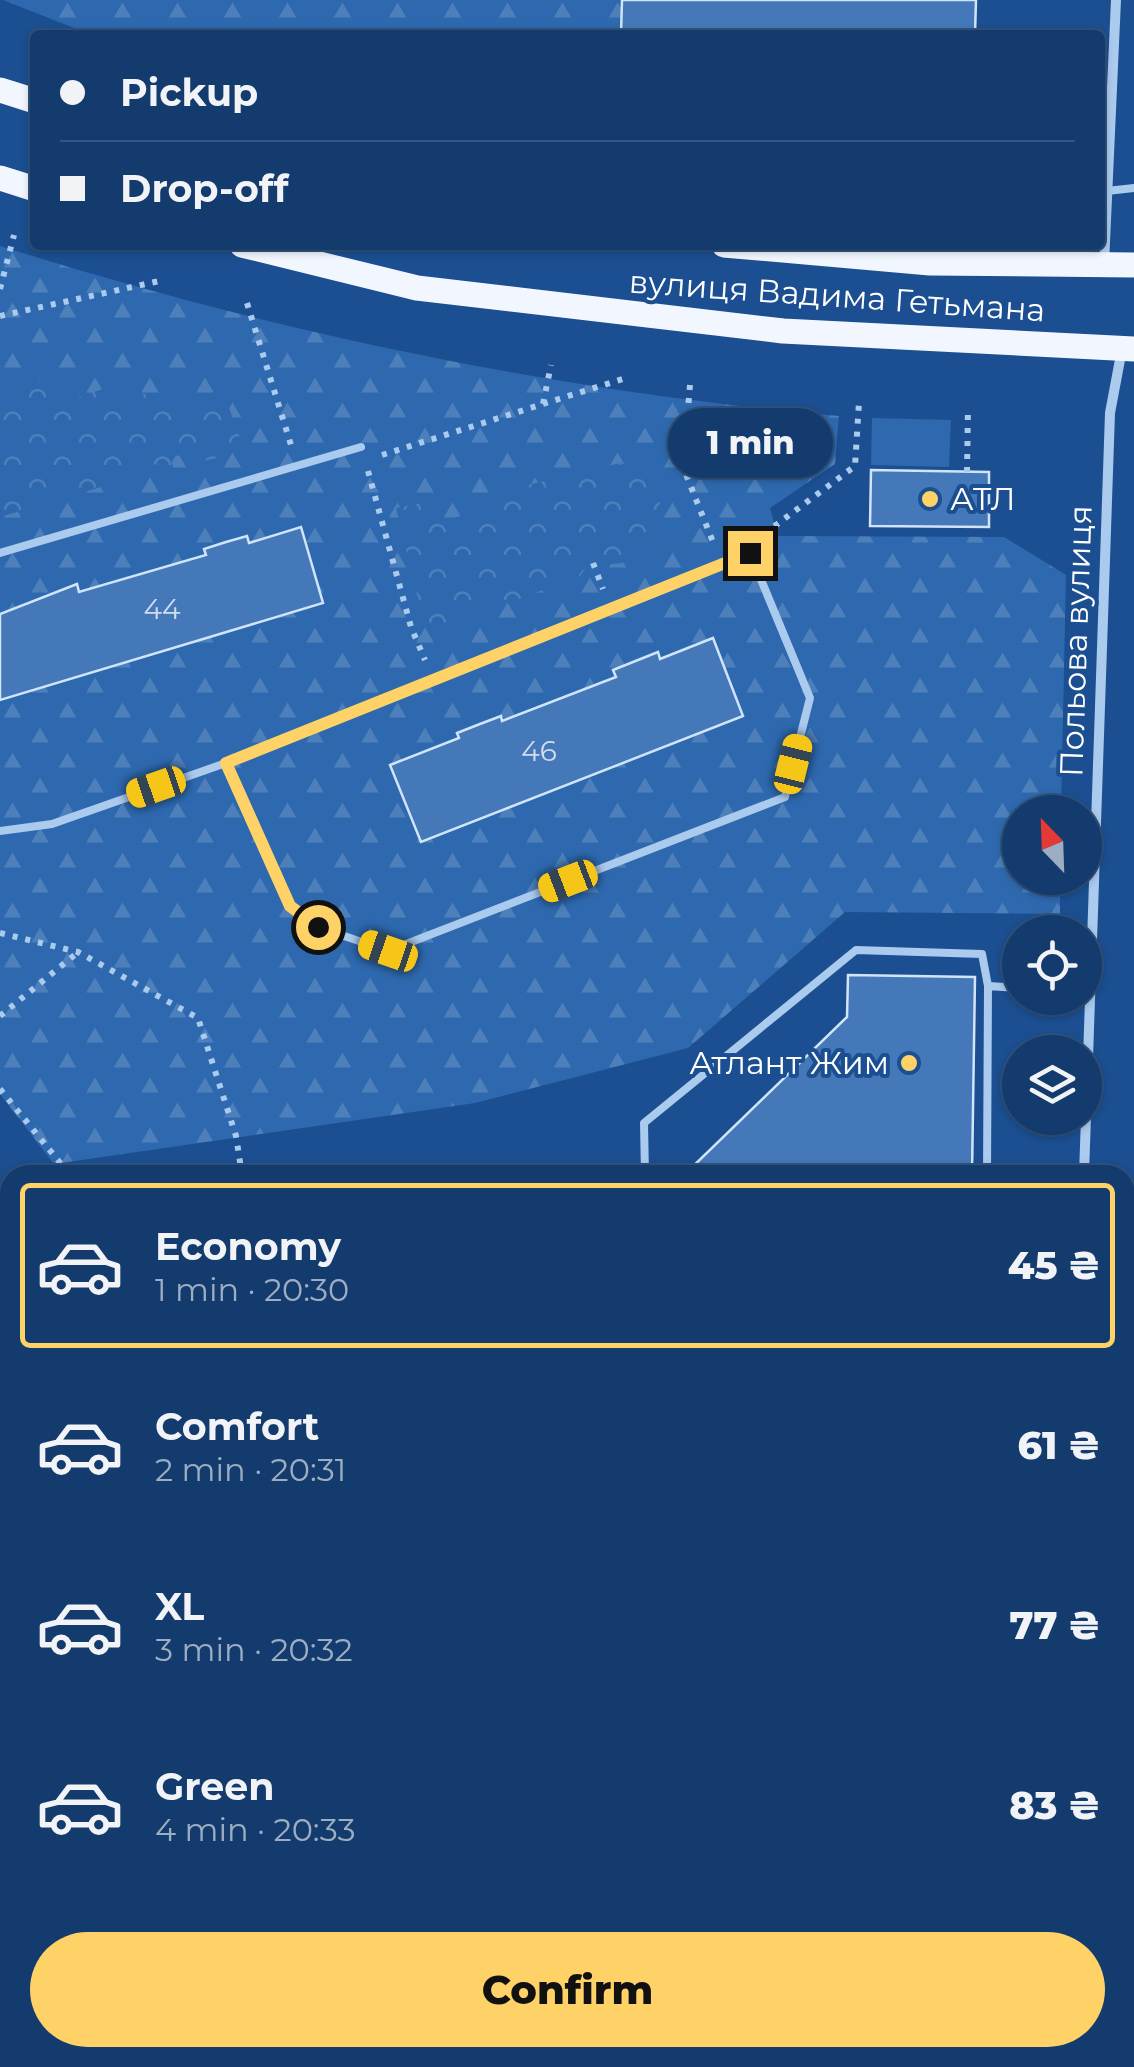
<!DOCTYPE html>
<html lang="en">
<head>
<meta charset="utf-8">
<style>
  :root { --surface:#143b6d; --page:#1d4272; --text:#f1f3f6; --muted:#9dadc2; --line:#335580; --accent:#ffd268 }
  body { margin:0; font-family:Montserrat,sans-serif; background:var(--page); color:var(--text); height:100vh; display:flex; flex-direction:column; font-size:38px; white-space:nowrap }
  * { box-sizing:border-box; margin:0 }
  p { font-size:32px; color:var(--muted) }
  .icon { flex:none; width:55px; height:55px; fill:none; stroke:currentColor; stroke-width:2; stroke-linecap:round; stroke-linejoin:round }
  .map { position:relative; flex:1; overflow:hidden }
  .drawer { position:absolute; left:0px; top:1165px; width:1135px; height:902px; display:flex; flex-direction:column; background:var(--surface); border-radius:30px 30px 0 0; box-shadow:0 2px 8px #0004,0 0 0 2px var(--line) }
  .drawer>* { flex:none }
  .banner { position:absolute; left:30px; top:30px; width:1075px; height:220px; border-radius:10px; box-shadow:0 2px 8px #0004,0 0 0 2px var(--line); display:grid; align-content:center; height:220px; padding:0 30px; background:var(--surface) }
  .needle { width:65px; rotate:337deg }
  .buttons { position:absolute; left:1002px; top:795px; display:grid; gap:20px }
  .buttons a { display:grid; place-items:center; width:100px; height:100px; border-radius:50%; background:var(--surface); box-shadow:0 2px 8px #0004,0 0 0 2px var(--line); font-size:50px }
  .end { position:absolute; width:45px; height:45px; margin:-22px; border:12px solid #ffd268; background:#111; box-shadow:0 0 0 5px #111 }
  .from { border-radius:50% }
  .bubble { position:absolute; height:70px; border-radius:35px; background:var(--surface); box-shadow:0 2px 8px #0004,0 0 0 2px var(--line); font-size:32px; font-weight:800; line-height:70px; text-align:center }
  .car { position:absolute; width:30px; height:60px; margin:-30px -15px; border-radius:12px; box-shadow:0 0 8px 2px #0007; background:linear-gradient(#f5c518 24%,#345 0 40%,#f5c518 0 76%,#345 0 86%,#f5c518 0) }
  .banner b { display:flex; align-items:center; gap:35px; height:95px; font-size:38px }
  .banner b+b { border-top:2px solid var(--line) }
  .banner i { width:25px; height:25px; background:var(--text) }
  ul { padding:18px 0 0; list-style:none }
  li { display:flex; align-items:center; gap:30px; height:165px; margin:0 20px 15px; padding:0 10px; border:5px solid transparent; border-radius:10px }
  li div { flex:1 }
  li b { display:block; font-size:38px }
  li em { font-style:normal; font-weight:800 }
  li.current { border-color:var(--accent) }
  li>.icon { width:90px; height:90px; stroke-width:1.5 }
  .primary-button { display:flex; gap:20px; margin-top:auto; padding:20px 30px }
  .primary-button a { flex:1; height:115px; border-radius:60px; background:var(--accent); color:#111; font-size:40px; font-weight:800; line-height:115px; text-align:center }
  .map>svg:first-child { display:block }
  .grass { fill:#2e69af }
  .forest { fill:url(#forest-firs) }
  .park { fill:url(#park-crowns) }
  .building { fill:#4478b9; stroke:#d0e4fa; stroke-width:2.5 }
  .lines { fill:none; stroke-linecap:round; stroke-linejoin:round }
  .path { stroke:#aacaee; stroke-width:6; stroke-dasharray:5 8; stroke-linecap:butt }
  .lane { stroke:#aacaee; stroke-width:8 }
  .street { stroke:#aacaee; stroke-width:10 }
  .primary { stroke:#f2f7ff; stroke-width:25 }
  .route { stroke:#ffd268; stroke-width:12 }
  .poi-dot { fill:#ffd268; stroke:#1b4f91; stroke-width:4 }
  .labels { text-anchor:middle; stroke-width:8; stroke-linejoin:round; paint-order:stroke }
  .number-label { font-size:28px; fill:#d0ddee }
  .street-label { font-size:32px; fill:#fff; stroke:#1b4f91 }
  .poi-label { font-size:32px; fill:#fff; stroke:#1b4f91; text-anchor:start }
</style>
</head>
<body>
<div class="map">
<svg width="1134" height="2067" viewBox="0 0 1134 2067">
  <defs>
    <pattern id="forest-firs" width="22" height="20" patternUnits="userSpaceOnUse" patternTransform="scale(2.5)"><rect width="22" height="20" fill="#2e69af"/><path d="M5 1l3.5 6h-7zM16 11l3.5 6h-7z" fill="#4d80bb"/></pattern>
    <pattern id="park-crowns" width="20" height="18" patternUnits="userSpaceOnUse" patternTransform="scale(2.5)"><rect width="20" height="18" fill="#2e69af"/><path d="M2 6a3 3 0 1 1 6 0M12 15a3 3 0 1 1 6 0" fill="none" stroke="#4d80bb"/></pattern>
  </defs>
  <rect width="100%" height="100%" fill="#1b4f91"/>
  <path class="grass" d="M872,418L951,420L949,467L871,465Z"/>
  <g class="forest">
    <path d="M3,0H623L622,35H92Z"/>
    <path d="M0,246C273,332 554,391 839,416L835,464L770,508L778,536L1004,537L1066,575L1061,812H1020V878H1060V914L845,912L688,1048L475,1103L54,1164L0,1094Z"/>
    <path d="M10,1218V2018L0,2009V1225Z"/>
    <path d="M52,2058H323V2067H62Z"/>
  </g>
  <g class="park">
    <path d="M50,376L54,389L75,383L79,397L103,389L108,403L150,393L154,407L223,391L241,441C231,456 204,464 186,461L183,454L170,458L179,484L167,487L158,464L147,466L145,474L0,517V391Z"/>
    <path d="M620,463C637,468 649,473 656,491C671,526 656,562 613,564C598,564 590,560 580,576L440,629L424,624L396,508L432,501L438,522L487,509L490,496L499,492Z"/>
    <path d="M10,1248V1314L0,1322V1256Z"/>
    <path d="M0,1449L10,1450V1646L0,1645Z"/>
    <rect x="608" y="2058" width="444" height="9"/>
  </g>
  <g class="building">
    <path d="M622,0H976L975,35H621Z"/>
    <path d="M871,470L989,472V527L870,526Z"/>
    <path d="M301,527L323,603L0,700V614L77,584L79,592L206,555L204,549L226,542L247,536L249,543Z"/>
    <path d="M713,638L743,716L421,842L390,765L459,738L457,733L480,724L501,716L502,721L616,677L613,670L658,652L660,659Z"/>
    <path d="M848,975L975,977L972,1175H684L847,1017Z"/>
  </g>
  <g class="lines">
    <g class="path">
      <path d="M0,289L14,235"/>
      <path d="M247,303L291,445"/>
      <path d="M0,316L164,280"/>
      <path d="M690,385L683,467L713,542"/>
      <path d="M543,404L629,377"/>
      <path d="M382,455L543,404L551,365"/>
      <path d="M368,471L411,627L425,660"/>
      <path d="M967,472L968,407"/>
      <path d="M764,534L855,466L859,402"/>
      <path d="M593,563L603,589"/>
      <path d="M0,933L78,952L198,1018L236,1136L242,1175"/>
      <path d="M0,1016L77,953"/>
      <path d="M0,1089L70,1175"/>
      <path d="M0,1245L10,1237"/>
      <path d="M462,2058V2067"/>
      <path d="M985,2067L990,2058"/>
    </g>
    <g class="lane">
      <path d="M1107,191L1134,188"/>
      <path d="M0,553L361,447"/>
      <path d="M0,831L52,824L226,763L750,553L810,698L785,797L388,951L318,927L290,906L226,763"/>
      <path d="M645,1175L644,1123L856,950L982,954L988,986"/>
      <path d="M987,1175L988,986L1020,988"/>
      <path d="M0,2023L10,2032"/>
      <path d="M37,2058L47,2067"/>
      <path d="M79,2067L80,2058"/>
      <path d="M337,2067V2058"/>
    </g>
    <g class="street">
      <path d="M1104,264L1116,0"/>
      <path d="M1084,1175L1110,413L1122,349"/>
      <path d="M1084,2058V2067"/>
    </g>
    <g class="primary">
      <path d="M0,90L35,101"/>
      <path d="M0,178L35,189"/>
      <path d="M242,245L417,288L783,331L1134,349"/>
      <path d="M724,245L930,263L1134,265"/>
    </g>
  </g>
  <g class="lines">
    <path class="route" d="M318,927L290,906L226,763L750,553"/>
  </g>
  <g class="poi-dot">
    <circle cx="930" cy="499" r="10"/>
    <circle cx="909" cy="1063" r="10"/>
  </g>
  <g class="labels">
    <g class="number-label">
      <text x="162" y="619">44</text>
      <text x="539" y="761">46</text>
    </g>
    <g class="street-label">
      <text transform="translate(837 296) rotate(4)" y="11">вулиця Вадима Гетьмана</text>
      <text transform="translate(1076 641) rotate(-88)" y="11">Польова вулиця</text>
    </g>
    <g class="poi-label">
      <text x="950" y="510">АТЛ</text>
      <text x="889" y="1074" text-anchor="end">Атлант Жим</text>
    </g>
  </g>
</svg>
<div class="buttons">
<a><svg class="needle" viewBox="-14 -14 28 28"><path d="M0-13l5 13h-10z" fill="#e53935"/><path d="M0 13l5-13h-10z" fill="#9dadc2"/></svg></a>
<a><svg class="icon" aria-label="locate" viewBox="0 0 24 24"><circle cx="12" cy="12" r="6"/><path d="M12 2v4M12 18v4M2 12h4M18 12h4"/></svg></a>
<a><svg class="icon" aria-label="layers" viewBox="0 0 24 24"><path d="M12 4l9 5-9 5-9-5zM3 14l9 5 9-5"/></svg></a>
</div>
<i class="end from" style="left:318px;top:927px"></i>
<i class="end" style="left:750px;top:553px"></i>
<div class="bubble" style="left:668px;top:408px;width:165px">1 min</div>
<i class="car" style="left:793px;top:764px;rotate:14deg"></i>
<i class="car" style="left:156px;top:787px;rotate:251deg"></i>
<i class="car" style="left:568px;top:881px;rotate:249deg"></i>
<i class="car" style="left:388px;top:951px;rotate:289deg"></i>
<div class="banner">
<b><i class="from"></i>Pickup</b>
<b><i></i>Drop-off</b>
</div>
<section class="drawer">
<ul>
<li class="current"><svg class="icon" aria-label="car" viewBox="0 0 24 24"><path d="M5 17H2v-5l4-1 3-4h7l3 4 3 1v5h-3M9 17h6M6 11h13"/><circle cx="7" cy="17" r="2"/><circle cx="17" cy="17" r="2"/></svg><div><b>Economy</b><p>1 min · 20:30</p></div><em>45 ₴</em></li>
<li><svg class="icon" aria-label="car" viewBox="0 0 24 24"><path d="M5 17H2v-5l4-1 3-4h7l3 4 3 1v5h-3M9 17h6M6 11h13"/><circle cx="7" cy="17" r="2"/><circle cx="17" cy="17" r="2"/></svg><div><b>Comfort</b><p>2 min · 20:31</p></div><em>61 ₴</em></li>
<li><svg class="icon" aria-label="car" viewBox="0 0 24 24"><path d="M5 17H2v-5l4-1 3-4h7l3 4 3 1v5h-3M9 17h6M6 11h13"/><circle cx="7" cy="17" r="2"/><circle cx="17" cy="17" r="2"/></svg><div><b>XL</b><p>3 min · 20:32</p></div><em>77 ₴</em></li>
<li><svg class="icon" aria-label="car" viewBox="0 0 24 24"><path d="M5 17H2v-5l4-1 3-4h7l3 4 3 1v5h-3M9 17h6M6 11h13"/><circle cx="7" cy="17" r="2"/><circle cx="17" cy="17" r="2"/></svg><div><b>Green</b><p>4 min · 20:33</p></div><em>83 ₴</em></li>
</ul>
<div class="primary-button"><a>Confirm</a></div>
</section>
</div>
</body>
</html>
